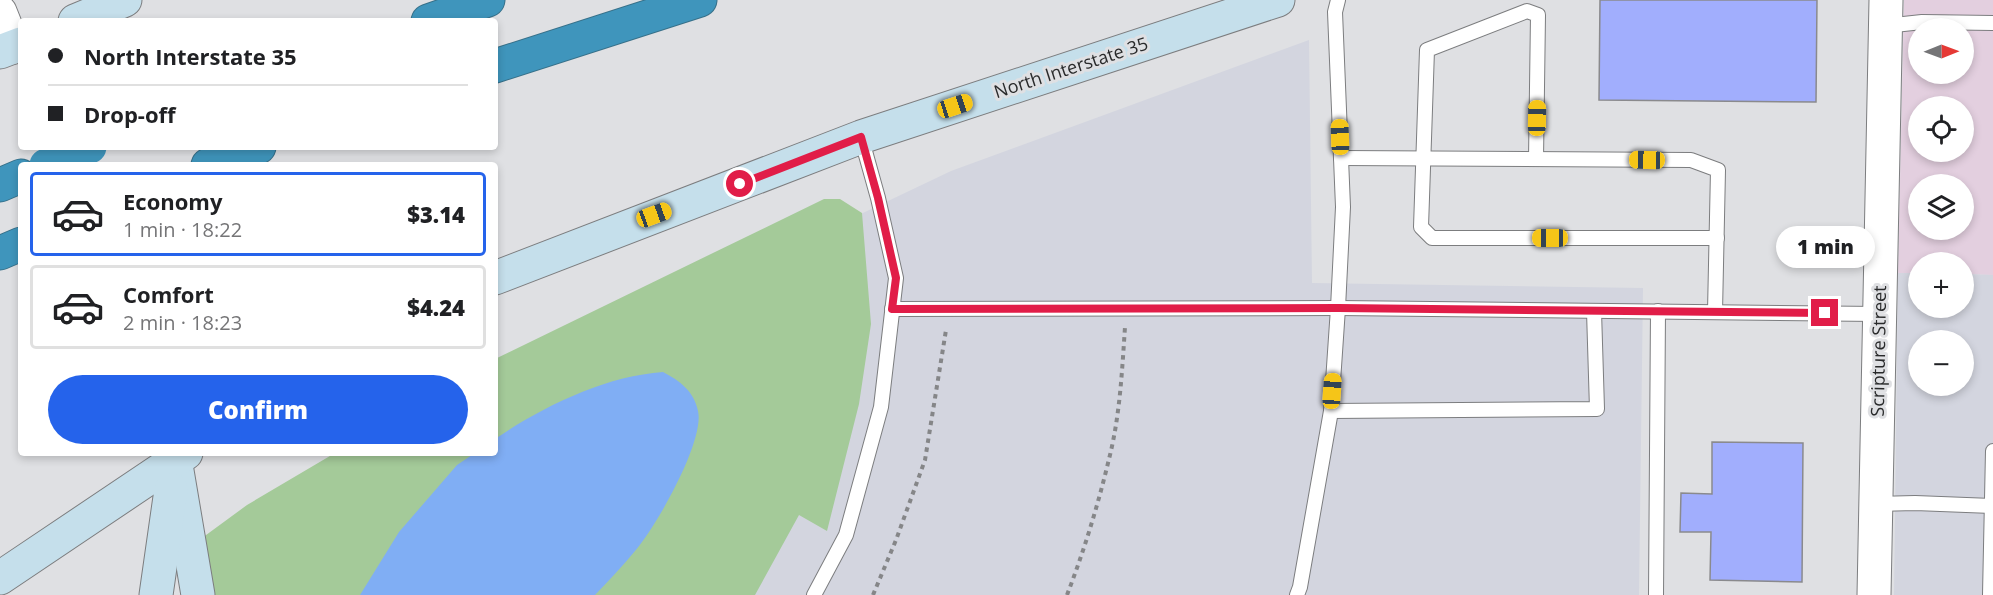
<!DOCTYPE html>
<html lang="en">
<head>
<meta charset="utf-8">
<style>
  :root { --surface:#fff; --page:#f2f2f2; --text:#202124; --muted:#757577; --line:#e0e0e0; --accent:#2563eb }
  body { margin:0; font-family:"Open Sans",sans-serif; background:var(--page); color:var(--text); height:100vh; display:flex; flex-direction:column; font-size:22px; white-space:nowrap }
  * { box-sizing:border-box; margin:0 }
  p { font-size:20px; color:var(--muted) }
  .icon { flex:none; width:33px; height:33px; fill:none; stroke:currentColor; stroke-width:2; stroke-linecap:round; stroke-linejoin:round }
  .map { position:relative; flex:1; overflow:hidden }
  .panel { position:absolute; left:18px; top:162px; width:480px; height:294px; display:flex; flex-direction:column; background:var(--surface); border-radius:6px; box-shadow:0 3px 9px #0003 }
  .panel>* { flex:none }
  .guide { position:absolute; left:18px; top:18px; width:480px; height:132px; border-radius:6px; box-shadow:0 3px 9px #0003; display:grid; align-content:center; height:132px; padding:0 30px; background:var(--surface) }
  .needle { width:39px; rotate:89deg }
  .fabs { position:absolute; left:1908px; top:18px; display:grid; gap:12px }
  .fabs a { display:grid; place-items:center; width:66px; height:66px; border-radius:50%; background:var(--surface); box-shadow:0 3px 9px #0003; font-size:30px }
  .end { position:absolute; width:27px; height:27px; margin:-14px; border:8px solid #e11d48; background:#fff; box-shadow:0 0 0 3px #fff }
  .from { border-radius:50% }
  .bubble { position:absolute; height:42px; border-radius:21px; background:var(--surface); box-shadow:0 3px 9px #0003; font-size:20px; font-weight:800; line-height:42px; text-align:center }
  .car { position:absolute; width:18px; height:36px; margin:-18px -9px; border-radius:8px; box-shadow:0 0 4px 2px #0007; background:linear-gradient(#f5c518 24%,#345 0 40%,#f5c518 0 76%,#345 0 86%,#f5c518 0) }
  .guide b { display:flex; align-items:center; gap:21px; height:57px; font-size:22px }
  .guide b+b { border-top:2px solid var(--line) }
  .guide i { width:15px; height:15px; background:var(--text) }
  ul { padding:10px 0 0; list-style:none }
  li { display:flex; align-items:center; gap:18px; height:84px; margin:0 12px 9px; padding:0 18px; border:3px solid var(--line); border-radius:6px }
  li div { flex:1 }
  li b { display:block; font-size:22px }
  li em { font-style:normal; font-weight:800 }
  li.current { border-color:var(--accent) }
  li>.icon { width:54px; height:54px; stroke-width:1.5 }
  .cta { display:flex; gap:12px; margin-top:auto; padding:12px 30px }
  .cta a { flex:1; height:69px; border-radius:36px; background:var(--accent); color:#fff; font-size:24px; font-weight:800; line-height:69px; text-align:center }
  .map>svg:first-child { display:block }
  .commercial { fill:#e3cfdf; fill-rule:evenodd }
  .built { fill:#d3d5df; fill-rule:evenodd }
  .green { fill:#a4ca99 }
  .water { fill:#80aef4 }
  .building { fill:#a1aefd; stroke:#8a8a8d; stroke-width:1.5 }
  .lines { fill:none; stroke-linecap:round; stroke-linejoin:round }
  .service-casing { stroke:#7c7d7f; stroke-width:16 }
  .tertiary-casing { stroke:#7c7d7f; stroke-width:35 }
  .secondary-casing { stroke:#7c7d7f; stroke-width:35 }
  .motorway-casing { stroke:#377089; stroke-width:35 }
  .path { stroke:#858688; stroke-width:4; stroke-dasharray:4.5 4.5; stroke-linecap:butt }
  .service { stroke:#fff; stroke-width:14 }
  .tertiary { stroke:#fff; stroke-width:33 }
  .secondary { stroke:#c5dfeb; stroke-width:33 }
  .motorway { stroke:#3f95bc; stroke-width:33 }
  .motorway-bridge-casing { stroke:#377089; stroke-width:35; stroke-linecap:butt }
  .motorway-bridge { stroke:#3f95bc; stroke-width:33 }
  .route { stroke:#e11d48; stroke-width:8 }
  .labels { text-anchor:middle; stroke-width:6; stroke-linejoin:round; paint-order:stroke }
  .street-label { font-size:18px; fill:#292a2b; stroke:#dfe0e3 }
</style>
</head>
<body>
<div class="map">
<svg width="1993" height="595" viewBox="0 0 1993 595">
  <rect width="100%" height="100%" fill="#dfe0e3"/>
  <path class="commercial" d="M1904,0H1993V275L1964,274V262H1918V273H1898ZM1918,28H1964V74H1918ZM1918,106H1964V152H1918ZM1918,184H1964V230H1918Z"/>
  <g class="built">
    <path d="M1309,40L1312,283L1643,288L1639,595H235L495,453L651,314L951,171Z"/>
    <path d="M1898,273H1918V308H1964V274L1993,275V595H1894ZM1918,340H1964V386H1918Z"/>
  </g>
  <path class="green" d="M824,199H840L862,213L871,324L859,404L827,531L799,515L755,595H198L202,538L247,505L335,453H495V359Z"/>
  <path class="water" d="M663,372C680,381 694,391 698,411C705,441 656,527 635,551C623,566 609,580 595,595H360L399,532L457,465L475,453H495V439C542,407 605,376 663,372Z"/>
  <g class="building">
    <path d="M1600,0H1817L1816,102L1599,100Z"/>
    <path d="M1712,442L1803,443L1802,582L1710,580L1711,532H1680L1681,493L1712,494Z"/>
  </g>
  <g class="lines">
    <g class="service-casing">
      <g id="service">
        <path d="M1885,26L1922,22L1993,23"/>
        <path d="M1341,158L1691,160L1718,170L1715,312"/>
        <path d="M1536,159L1538,15L1527,11L1427,50L1421,227L1432,238H1717"/>
        <path d="M892,309L1338,308L1879,314"/>
        <path d="M1331,411L1597,409L1594,311"/>
        <path d="M1876,504L1915,503L1992,506"/>
        <path d="M814,595L846,535L881,407L896,278L878,198L861,137"/>
        <path d="M1297,595L1300,587L1331,411L1338,308L1343,207L1335,12L1338,0"/>
        <path d="M1656,595L1658,311"/>
        <path d="M1990,595L1993,451"/>
      </g>
    </g>
    <g class="tertiary-casing">
      <g id="tertiary">
        <path d="M0,12L14,47"/>
        <path d="M1874,595L1886,0"/>
      </g>
    </g>
    <g class="secondary-casing">
      <g id="secondary">
        <path d="M75,21L125,0"/>
        <path d="M0,52L21,44"/>
        <path d="M495,278L861,137L1278,0"/>
        <path d="M174,453L198,595"/>
        <path d="M0,578L186,453"/>
        <path d="M156,595L171,490"/>
      </g>
    </g>
    <g class="motorway-casing">
      <g id="motorway">
        <path d="M428,21L488,0"/>
        <path d="M495,66L700,0"/>
        <path d="M208,165L259,147"/>
        <path d="M0,185L21,176"/>
        <path d="M0,253L21,244"/>
      </g>
    </g>
    <g class="path">
      <path d="M873,595L896,540L925,460L946,330"/>
      <path d="M1067,595C1084,551 1098,505 1109,459C1120,416 1122,371 1125,327"/>
    </g>
    <use href="#service" class="service"/>
    <use href="#tertiary" class="tertiary"/>
    <use href="#secondary" class="secondary"/>
    <use href="#motorway" class="motorway"/>
    <g class="motorway-bridge-casing">
      <path id="motorway-bridge" d="M46,165L90,147"/>
    </g>
    <use href="#motorway-bridge" class="motorway-bridge"/>
  </g>
  <g class="lines">
    <path class="route" d="M740,184L861,137L878,198L896,278L892,309L1338,308L1825,313"/>
  </g>
  <g class="labels">
    <g class="street-label">
      <text transform="translate(1071 68) rotate(-18)" y="6">North Interstate 35</text>
      <text transform="translate(1879 351) rotate(-89)" y="6">Scripture Street</text>
    </g>
  </g>
</svg>
<div class="fabs">
<a><svg class="needle" viewBox="-14 -14 28 28"><path d="M0-13l5 13h-10z" fill="#e53935"/><path d="M0 13l5-13h-10z" fill="#757577"/></svg></a>
<a><svg class="icon" aria-label="locate" viewBox="0 0 24 24"><circle cx="12" cy="12" r="6"/><path d="M12 2v4M12 18v4M2 12h4M18 12h4"/></svg></a>
<a><svg class="icon" aria-label="layers" viewBox="0 0 24 24"><path d="M12 4l9 5-9 5-9-5zM3 14l9 5 9-5"/></svg></a>
<a>+</a>
<a>−</a>
</div>
<i class="end from" style="left:740px;top:184px"></i>
<i class="end" style="left:1825px;top:313px"></i>
<div class="bubble" style="left:1776px;top:226px;width:99px">1 min</div>
<i class="car" style="left:955px;top:106px;rotate:72deg"></i>
<i class="car" style="left:1537px;top:118px;rotate:1deg"></i>
<i class="car" style="left:1340px;top:137px;rotate:358deg"></i>
<i class="car" style="left:1647px;top:160px;rotate:271deg"></i>
<i class="car" style="left:654px;top:215px;rotate:70deg"></i>
<i class="car" style="left:1550px;top:238px;rotate:270deg"></i>
<i class="car" style="left:1332px;top:391px;rotate:4deg"></i>
<div class="guide">
<b><i class="from"></i>North Interstate 35</b>
<b><i></i>Drop-off</b>
</div>
<section class="panel">
<ul>
<li class="current"><svg class="icon" aria-label="car" viewBox="0 0 24 24"><path d="M5 17H2v-5l4-1 3-4h7l3 4 3 1v5h-3M9 17h6M6 11h13"/><circle cx="7" cy="17" r="2"/><circle cx="17" cy="17" r="2"/></svg><div><b>Economy</b><p>1 min · 18:22</p></div><em>$3.14</em></li>
<li><svg class="icon" aria-label="car" viewBox="0 0 24 24"><path d="M5 17H2v-5l4-1 3-4h7l3 4 3 1v5h-3M9 17h6M6 11h13"/><circle cx="7" cy="17" r="2"/><circle cx="17" cy="17" r="2"/></svg><div><b>Comfort</b><p>2 min · 18:23</p></div><em>$4.24</em></li>
</ul>
<div class="cta"><a>Confirm</a></div>
</section>
</div>
</body>
</html>
